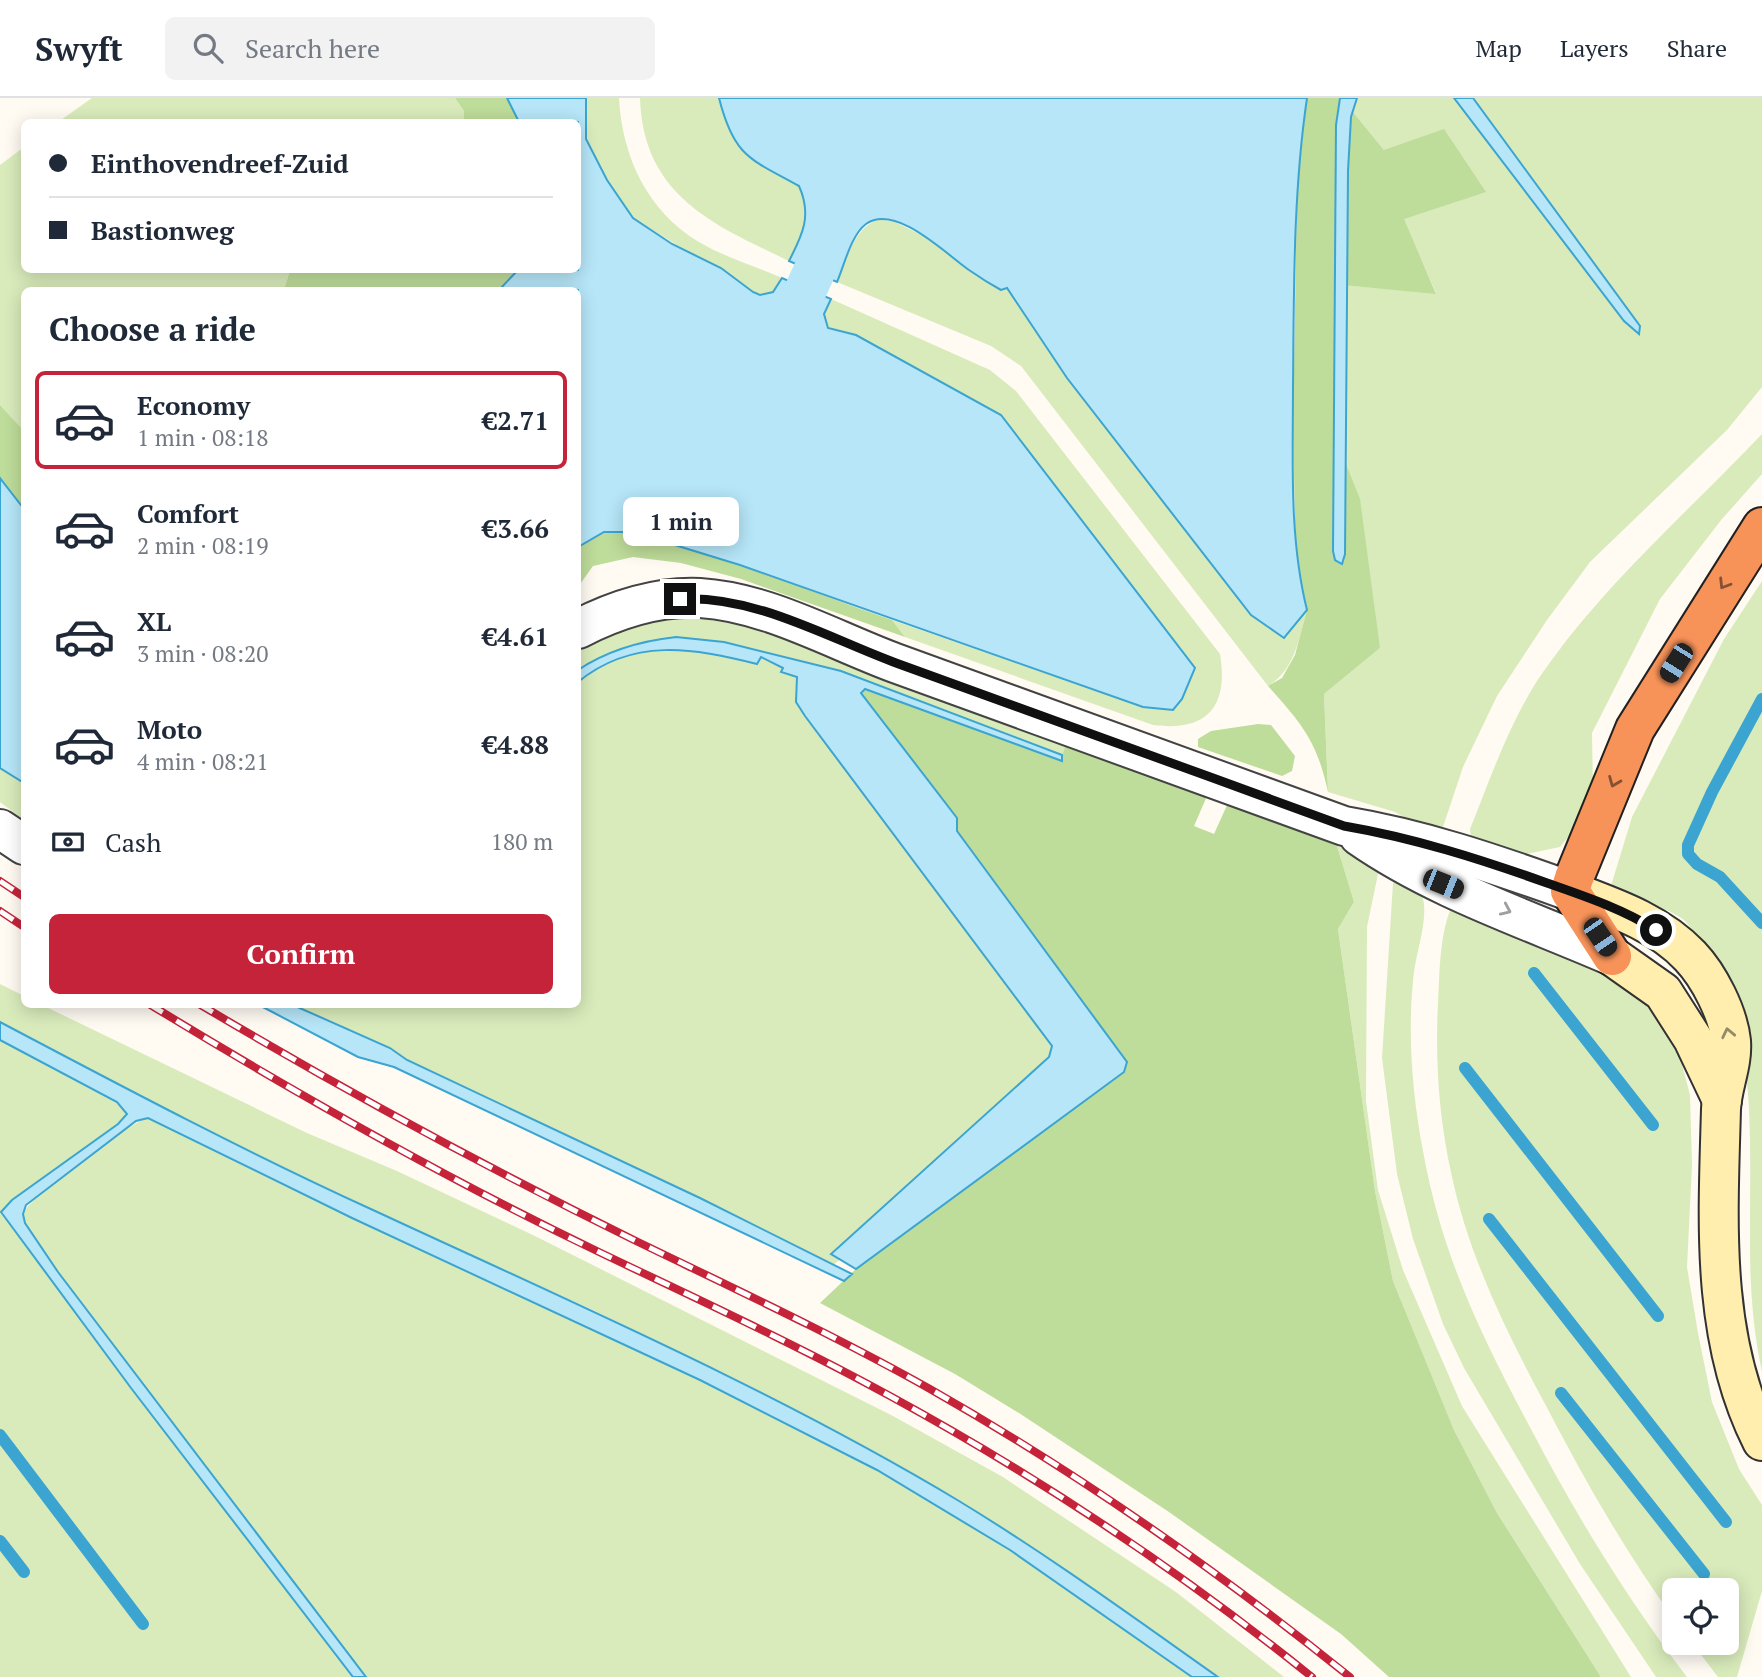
<!DOCTYPE html>
<html lang="en">
<head>
<meta charset="utf-8">
<style>
  :root { --surface:#fff; --page:#f2f2f3; --text:#1f2937; --muted:#747a83; --line:#e0e1e3; --accent:#c5233a }
  body { margin:0; font-family:"PT Serif",serif; background:var(--page); color:var(--text); height:100vh; display:flex; flex-direction:column; font-size:26px; white-space:nowrap }
  * { box-sizing:border-box; margin:0 }
  p { font-size:23px; color:var(--muted) }
  .icon { flex:none; width:38px; height:38px; fill:none; stroke:currentColor; stroke-width:2; stroke-linecap:round; stroke-linejoin:round }
  .map { position:relative; flex:1; overflow:hidden }
  .drawer { position:absolute; left:21px; top:189px; width:560px; height:721px; display:flex; flex-direction:column; background:var(--surface); border-radius:10px; box-shadow:0 4px 18px #0003 }
  .drawer>* { flex:none }
  .top-card { position:absolute; left:21px; top:21px; width:560px; height:154px; border-radius:10px; box-shadow:0 4px 18px #0003; display:grid; align-content:center; height:154px; padding:0 28px; background:var(--surface) }
  .controls { position:absolute; left:1662px; top:1480px; display:grid; gap:14px }
  .controls a { display:grid; place-items:center; width:77px; height:77px; border-radius:10px; background:var(--surface); box-shadow:0 4px 18px #0003; font-size:35px }
  .end { position:absolute; width:32px; height:32px; margin:-16px; border:9px solid #101010; background:#fff; box-shadow:0 0 0 4px #fff }
  .from { border-radius:50% }
  .bubble { position:absolute; height:49px; border-radius:10px; background:var(--surface); box-shadow:0 4px 18px #0003; font-size:23px; font-weight:800; line-height:49px; text-align:center }
  .car { position:absolute; width:21px; height:42px; margin:-21px -10px; border-radius:9px; box-shadow:0 0 5px 2px #0007; background:linear-gradient(#222 24%,#8ab4d8 0 40%,#222 0 76%,#8ab4d8 0 86%,#222 0) }
  .top-card b { display:flex; align-items:center; gap:24px; height:66px; font-size:26px }
  .top-card b+b { border-top:2px solid var(--line) }
  .top-card i { width:18px; height:18px; background:var(--text) }
  ul { padding:0; list-style:none }
  li { display:flex; align-items:center; gap:21px; height:98px; margin:0 14px 10px; padding:0 14px; border:4px solid transparent; border-radius:10px }
  li div { flex:1 }
  li b { display:block; font-size:26px }
  li em { font-style:normal; font-weight:800 }
  li.current { border-color:var(--accent) }
  li>.icon { width:63px; height:63px; stroke-width:1.5 }
  h2 { padding:0 28px; font-size:32px; line-height:84px }
  .pay { display:flex; align-items:center; gap:18px; height:77px; padding:0 28px; font-size:26px }
  .pay p { margin-inline-start:auto }
  .cta { display:flex; gap:14px; margin-top:auto; padding:14px 28px }
  .cta a { flex:1; height:80px; border-radius:10px; background:var(--accent); color:#fff; font-size:28px; font-weight:800; line-height:80px; text-align:center }
  header { display:flex; align-items:center; gap:42px; box-sizing:border-box; height:98px; padding:0 35px; background:var(--surface); border-bottom:2px solid var(--line) }
  header strong { font-size:33px }
  nav { display:flex; gap:38px; margin-inline-start:auto; font-size:24px }
  .search { width:490px; height:63px; background:var(--page); display:flex; align-items:center; gap:18px; box-sizing:border-box; padding:0 24px; border-radius:10px; color:var(--muted); font-size:26px }
  .map>svg:first-child { display:block }
  .green { fill:#d9ebbb }
  .forest { fill:#bedc9a }
  .water { fill:#b6e6f8; stroke:#3ba4d1; stroke-width:2 }
  .lines { fill:none; stroke-linecap:round; stroke-linejoin:round }
  .stream { stroke:#3ba4d1; stroke-width:12 }
  .canal { stroke:#b6e6f8; stroke-width:42 }
  .street-casing { stroke:#434343; stroke-width:42 }
  .secondary-casing { stroke:#323232; stroke-width:42 }
  .highway-casing { stroke:#212121; stroke-width:42 }
  .street { stroke:#fff; stroke-width:38 }
  .secondary { stroke:#ffeeae; stroke-width:38 }
  .highway { stroke:#f79259; stroke-width:38 }
  .rail-casing { stroke:#c5233a; stroke-width:8 }
  .rail { stroke:#fff; stroke-width:5; stroke-dasharray:16; stroke-linecap:butt }
  .oneway { stroke:#845134 }
  .oneway2 { stroke:#9f9f9f }
  .oneway3 { stroke:#938a67 }
  .route { stroke:#101010; stroke-width:9 }
</style>
</head>
<body>
<header>
<strong>Swyft</strong>
<div class="search"><svg class="icon" aria-label="search" viewBox="0 0 24 24"><circle cx="10" cy="10" r="6"/><path d="M15 15l6 6"/></svg>Search here</div>
<nav><a>Map</a><a>Layers</a><a>Share</a></nav>
</header>
<div class="map">
<svg width="1762" height="1579" viewBox="0 0 1762 1579">
  <rect width="100%" height="100%" fill="#fffbf3"/>
  <g class="green">
    <path d="M92,0H455L464,13V24H58Z"/>
    <path d="M586,0H619C622,58 647,113 699,144C724,159 755,168 782,180C777,193 767,199 753,194L633,120L607,82L586,41Z"/>
    <path d="M640,0H719C733,56 750,63 799,88C812,117 803,136 789,163C714,127 643,98 640,0Z"/>
    <path d="M1352,0H1762V289L1727,332L1590,464L1547,522L1497,598L1463,669L1442,732L1413,725L1395,714L1328,694L1324,596L1380,550L1339,349L1341,187L1436,195L1403,121L1384,52L1348,8Z"/>
    <path d="M24,49V172H290L284,192H24V333L0,307V67Z"/>
    <path d="M879,121L895,124L936,144L967,171L1007,190L1067,280L1251,517L1284,540L1307,512C1299,540 1295,572 1268,588L1021,268L991,248L837,184C847,160 853,131 879,121Z"/>
    <path d="M831,201L990,272L1016,293L1220,556C1229,610 1206,634 1153,627L905,539L892,522L1143,609L1173,612L1182,601L1001,317L856,237L828,230L824,216Z"/>
    <path d="M1762,336V376L1722,421L1660,501L1592,635L1593,694L1571,736L1560,749L1522,757L1471,742L1470,731C1493,674 1513,613 1551,563C1611,480 1692,410 1762,336Z"/>
    <path d="M1762,483V1274C1753,1232 1750,1190 1750,1147C1749,1033 1762,906 1684,822C1667,809 1631,799 1610,791L1632,719L1724,541Z"/>
    <path d="M693,519L751,529L1067,642L1062,663L841,573L724,544L698,541L634,546L578,572V549C616,530 649,521 693,519Z"/>
    <path d="M724,547L801,572L1087,961L832,1168L278,907L578,906V579L640,548Z"/>
    <path d="M0,670L24,685V722L0,704Z"/>
    <path d="M1337,748L1380,766L1367,829L1366,1003L1378,1092L1403,1172L1462,1308L1631,1579H1601L1497,1415L1454,1332L1393,1183L1375,1093L1338,831L1354,804Z"/>
    <path d="M1401,780C1412,785 1423,792 1424,806C1426,828 1417,852 1414,874C1407,932 1412,995 1423,1053C1442,1159 1482,1239 1532,1333C1577,1419 1628,1502 1687,1579H1656L1580,1466L1464,1270L1443,1226L1413,1141L1397,1076L1382,960L1393,785Z"/>
    <path d="M1455,801L1625,883L1652,907L1675,940L1690,997L1692,1067L1687,1169L1698,1235L1712,1304L1739,1371L1762,1407V1493L1737,1579H1718L1692,1545H1727V1493H1675V1522C1625,1454 1583,1379 1544,1304C1506,1233 1469,1158 1452,1079C1439,1022 1435,963 1438,905C1440,872 1439,832 1455,801Z"/>
    <path d="M0,886L24,898V906L42,907L307,1035L397,1073L535,1138L893,1318L1003,1379L1176,1494L1284,1579H1218L959,1404L791,1311L595,1213L370,1111L171,1015L0,924Z"/>
    <path d="M0,942L117,1004L127,1016L118,1026L12,1102L1,1114L131,1290L353,1579H0Z"/>
    <path d="M148,1020L352,1120L700,1282L877,1372L1010,1452L1192,1579H366L58,1174L25,1125L23,1116C31,1097 128,1025 148,1020Z"/>
  </g>
  <g class="forest">
    <path d="M455,0H507L519,24H464V13Z"/>
    <path d="M1307,0H1352L1348,8L1384,52L1444,31L1486,94L1404,121L1436,196L1342,187L1339,349L1360,401L1380,550L1324,596L1328,694C1317,643 1302,626 1268,588L1282,580L1295,557L1307,512L1296,469L1293,329L1297,92Z"/>
    <path d="M290,172H518L499,192H284Z"/>
    <path d="M0,307L24,333V411L0,380Z"/>
    <path d="M604,434C642,434 678,447 714,458C774,478 832,501 892,522L905,539L741,481L681,465L633,459L593,468L578,489V449Z"/>
    <path d="M864,590L1061,663L1067,642L1207,698L1194,728L1214,736L1228,705L1233,704L1337,748L1354,804L1338,831L1375,1093L1393,1183L1454,1332L1497,1415L1601,1579H1389L1341,1536L1169,1414L1019,1315L955,1276L820,1205L856,1171L1123,974L1127,964L957,733V720L861,595Z"/>
    <path d="M1258,626L1271,627L1295,658L1292,673L1282,678L1198,649V641L1211,633Z"/>
  </g>
  <g class="water">
    <path d="M507,0H586V41L607,82L633,120L672,146L721,170L753,194L760,197L773,194L782,180L831,201L824,216L828,230L856,237L1001,317L1195,570L1182,601L1173,612L1143,609L740,467L652,440L626,434H604L578,449V192H499L518,172H578V24H519Z"/>
    <path d="M719,0H1307C1293,95 1294,192 1293,289C1293,363 1289,440 1307,512L1284,540L1251,517L1067,280L1007,190L1001,192C990,186 979,179 969,172C947,157 896,105 866,126C851,137 844,168 837,184L789,163C803,136 812,117 799,88C750,61 734,59 719,0Z"/>
    <path d="M1340,0H1357L1351,19L1348,73L1345,456L1342,466L1335,462L1333,453L1336,27Z"/>
    <path d="M1454,0H1473L1640,228L1639,236L1624,223Z"/>
    <path d="M0,380L24,411V685L0,670Z"/>
    <path d="M676,539L724,544L841,573L1062,657V663L865,591L861,595L957,720V733L1127,964L1124,974L856,1171L831,1156L1049,959L1052,948L805,618L796,604L797,579L781,574L783,570L761,559L757,566C693,550 633,539 578,584V572C608,552 640,543 676,539Z"/>
    <path d="M259,907H293L390,950L407,962L700,1100L852,1176L844,1183L394,969L358,959Z"/>
    <path d="M0,924C123,989 246,1054 373,1112C571,1204 772,1291 959,1403C1048,1457 1133,1519 1218,1579H1192L1010,1452L877,1372L700,1282L352,1120L148,1020L136,1023L26,1107L23,1116L25,1125L58,1174L366,1579H353L131,1290L1,1114L12,1102L118,1026L127,1016L117,1004L0,942Z"/>
  </g>
  <g class="lines">
    <g class="stream">
      <path d="M1762,601L1712,694L1688,747V756L1697,766L1720,779L1762,825"/>
      <path d="M1534,875L1653,1027"/>
      <path d="M1465,970L1658,1218"/>
      <path d="M1489,1121L1726,1424"/>
      <path d="M1561,1295L1704,1476"/>
      <path d="M0,1337L143,1526"/>
      <path d="M0,1443L24,1474"/>
    </g>
    <path class="canal" d="M782,244L838,121"/>
    <g class="street-casing">
      <g id="street">
        <path d="M578,531C615,512 657,498 700,500C767,504 833,542 895,565C1045,620 1195,674 1344,728C1422,741 1495,766 1570,793"/>
        <path d="M0,731L24,747"/>
        <path d="M1359,738C1435,791 1527,821 1612,858"/>
      </g>
    </g>
    <g class="secondary-casing">
      <g id="secondary">
        <path d="M1570,793C1612,809 1658,824 1690,858C1709,878 1728,915 1731,943C1733,966 1722,988 1721,1011C1718,1122 1710,1240 1762,1343"/>
        <path d="M1612,858L1663,894L1693,941L1722,1002"/>
      </g>
    </g>
    <g class="highway-casing">
      <path id="highway" d="M1612,858L1570,793L1574,780L1635,631L1762,429"/>
    </g>
    <use href="#street" class="street"/>
    <use href="#secondary" class="secondary"/>
    <use href="#highway" class="highway"/>
    <g class="rail-casing">
      <g id="rail">
        <path d="M0,783L24,799"/>
        <path d="M0,813L24,829"/>
        <path d="M149,906C295,995 445,1080 599,1154C697,1201 795,1246 890,1298C1039,1379 1180,1473 1312,1579"/>
        <path d="M199,906C342,991 487,1070 636,1143C735,1191 834,1237 930,1291C1078,1375 1217,1472 1350,1579"/>
      </g>
    </g>
    <use href="#rail" class="rail"/>
  </g>
  <defs><path id="oneway-chevron" d="M-2-3.5L2.5 0L-2 3.5" fill="none" stroke-width="1.6" stroke-linecap="round" stroke-linejoin="round" transform="scale(1.75)"/></defs>
  <g class="oneway">
    <use href="#oneway-chevron" transform="translate(1724 486) rotate(122)"/>
    <use href="#oneway-chevron" transform="translate(1614 684) rotate(112)"/>
  </g>
  <use class="oneway2" href="#oneway-chevron" transform="translate(1506 812) rotate(24)"/>
  <use class="oneway3" href="#oneway-chevron" transform="translate(1728 935) rotate(-102)"/>
  <g class="lines">
    <path class="route" d="M680,501C755,497 828,540 896,565C1046,620 1195,673 1344,728C1414,740 1480,761 1547,785C1584,798 1623,811 1656,832"/>
  </g>
</svg>
<div class="controls">
<a><svg class="icon" aria-label="locate" viewBox="0 0 24 24"><circle cx="12" cy="12" r="6"/><path d="M12 2v4M12 18v4M2 12h4M18 12h4"/></svg></a>
</div>
<i class="end from" style="left:1656px;top:832px"></i>
<i class="end" style="left:680px;top:501px"></i>
<div class="bubble" style="left:623px;top:399px;width:116px">1 min</div>
<i class="car" style="left:1676px;top:565px;rotate:212deg"></i>
<i class="car" style="left:1443px;top:786px;rotate:112deg"></i>
<i class="car" style="left:1600px;top:839px;rotate:146deg"></i>
<div class="top-card">
<b><i class="from"></i>Einthovendreef-Zuid</b>
<b><i></i>Bastionweg</b>
</div>
<section class="drawer">
<h2>Choose a ride</h2>
<ul>
<li class="current"><svg class="icon" aria-label="car" viewBox="0 0 24 24"><path d="M5 17H2v-5l4-1 3-4h7l3 4 3 1v5h-3M9 17h6M6 11h13"/><circle cx="7" cy="17" r="2"/><circle cx="17" cy="17" r="2"/></svg><div><b>Economy</b><p>1 min · 08:18</p></div><em>€2.71</em></li>
<li><svg class="icon" aria-label="car" viewBox="0 0 24 24"><path d="M5 17H2v-5l4-1 3-4h7l3 4 3 1v5h-3M9 17h6M6 11h13"/><circle cx="7" cy="17" r="2"/><circle cx="17" cy="17" r="2"/></svg><div><b>Comfort</b><p>2 min · 08:19</p></div><em>€3.66</em></li>
<li><svg class="icon" aria-label="car" viewBox="0 0 24 24"><path d="M5 17H2v-5l4-1 3-4h7l3 4 3 1v5h-3M9 17h6M6 11h13"/><circle cx="7" cy="17" r="2"/><circle cx="17" cy="17" r="2"/></svg><div><b>XL</b><p>3 min · 08:20</p></div><em>€4.61</em></li>
<li><svg class="icon" aria-label="car" viewBox="0 0 24 24"><path d="M5 17H2v-5l4-1 3-4h7l3 4 3 1v5h-3M9 17h6M6 11h13"/><circle cx="7" cy="17" r="2"/><circle cx="17" cy="17" r="2"/></svg><div><b>Moto</b><p>4 min · 08:21</p></div><em>€4.88</em></li>
</ul>
<div class="pay"><svg class="icon" aria-label="cash" viewBox="0 0 24 24"><path d="M3 7h18v10H3z"/><circle cx="12" cy="12" r="2"/></svg>Cash<p>180 m</p></div>
<div class="cta"><a>Confirm</a></div>
</section>
</div>
</body>
</html>
